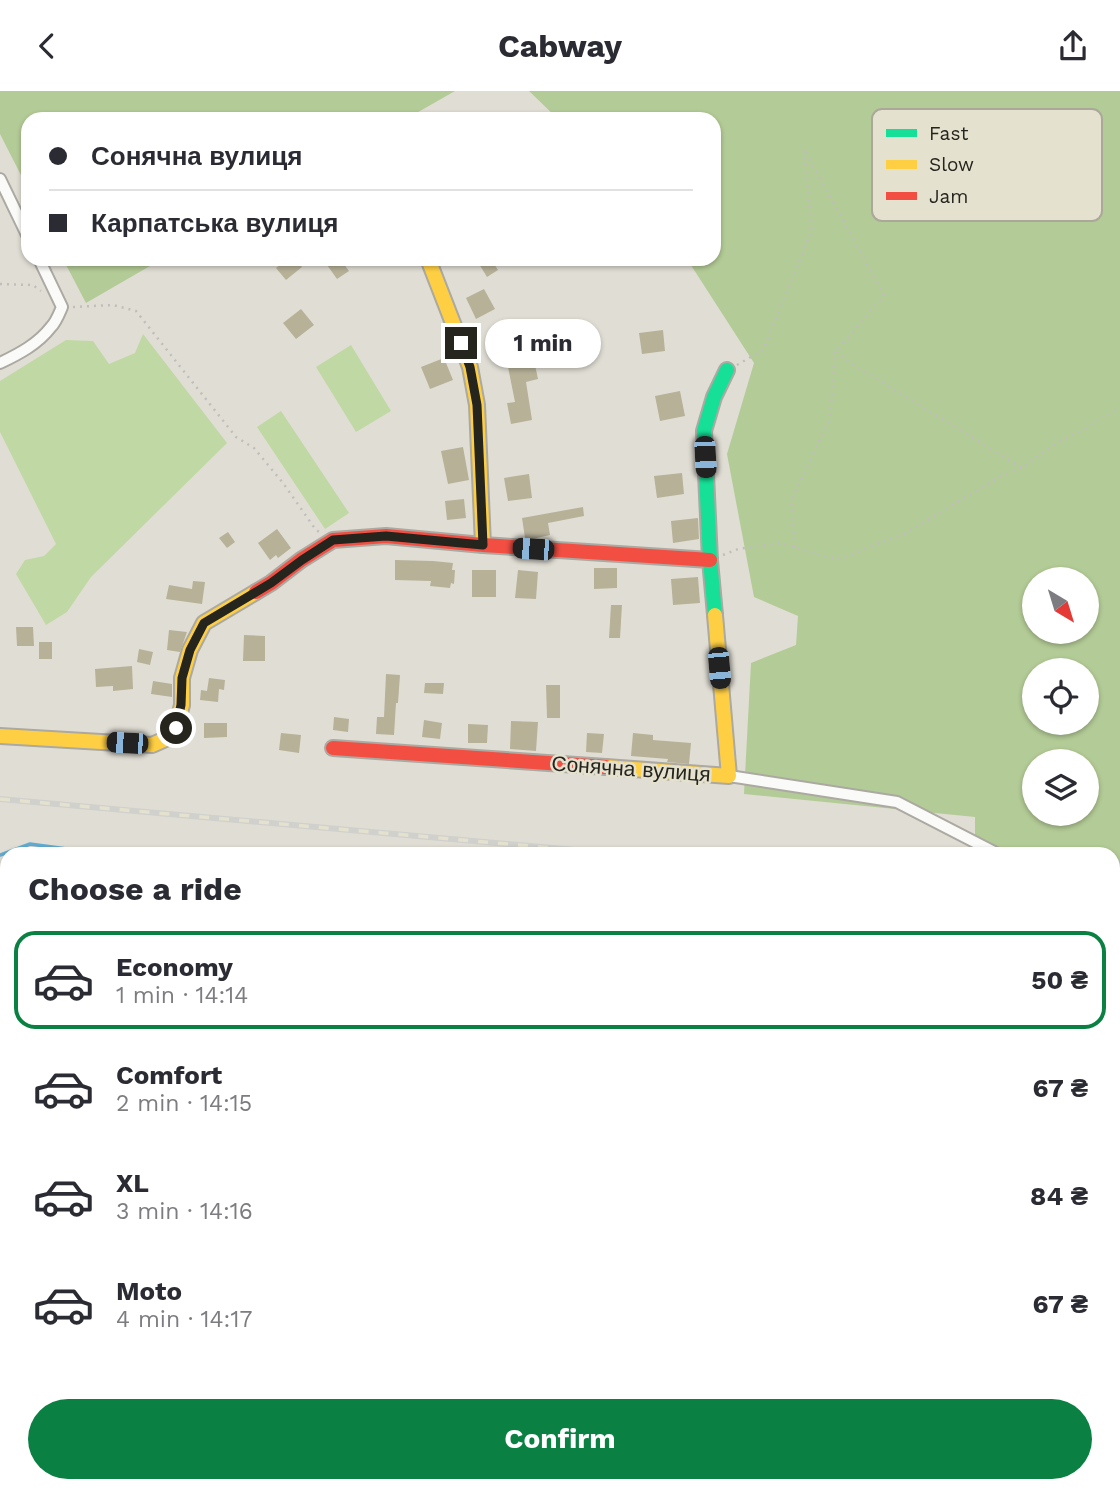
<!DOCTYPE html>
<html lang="en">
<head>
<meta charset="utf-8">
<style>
  :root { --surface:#fff; --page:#f2f2f3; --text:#2b2b33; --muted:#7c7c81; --line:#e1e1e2; --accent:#0b8043 }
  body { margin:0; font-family:"Work Sans",sans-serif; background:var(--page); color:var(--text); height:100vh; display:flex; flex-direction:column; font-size:26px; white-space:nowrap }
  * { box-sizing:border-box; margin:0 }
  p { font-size:23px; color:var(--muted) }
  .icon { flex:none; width:38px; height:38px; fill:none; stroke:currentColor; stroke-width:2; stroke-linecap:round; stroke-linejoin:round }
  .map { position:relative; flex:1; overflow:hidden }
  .panel { position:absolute; left:0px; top:756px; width:1120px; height:646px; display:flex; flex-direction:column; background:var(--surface); border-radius:21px 21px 0 0; box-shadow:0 2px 5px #0004 }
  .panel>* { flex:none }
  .hud { position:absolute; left:21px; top:21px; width:700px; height:154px; border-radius:21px; box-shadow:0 2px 5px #0004; display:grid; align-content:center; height:154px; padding:0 28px; background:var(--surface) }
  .needle { width:46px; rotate:142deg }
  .fabs { position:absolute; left:1022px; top:476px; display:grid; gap:14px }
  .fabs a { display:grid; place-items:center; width:77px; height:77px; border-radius:50%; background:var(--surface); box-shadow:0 2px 5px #0004; font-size:35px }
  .end { position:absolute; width:32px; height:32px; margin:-16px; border:9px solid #25241d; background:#fff; box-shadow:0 0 0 4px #fff }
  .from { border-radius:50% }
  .bubble { position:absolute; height:49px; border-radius:24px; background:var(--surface); box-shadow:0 2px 5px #0004; font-size:23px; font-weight:700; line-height:49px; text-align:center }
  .car { position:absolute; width:21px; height:42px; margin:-21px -10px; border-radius:9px; box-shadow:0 0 5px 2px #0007; background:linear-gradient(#222 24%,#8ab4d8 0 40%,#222 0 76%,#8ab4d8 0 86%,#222 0) }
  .hud b { display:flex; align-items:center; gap:24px; height:66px; font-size:26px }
  .hud b+b { border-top:2px solid var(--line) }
  .hud i { width:18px; height:18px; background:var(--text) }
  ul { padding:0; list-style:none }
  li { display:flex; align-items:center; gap:21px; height:98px; margin:0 14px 10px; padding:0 14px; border:4px solid transparent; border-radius:21px }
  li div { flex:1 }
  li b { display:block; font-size:26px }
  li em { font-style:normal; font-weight:700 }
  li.active { border-color:var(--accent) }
  li>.icon { width:63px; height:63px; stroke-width:1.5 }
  h2 { padding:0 28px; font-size:32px; line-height:84px }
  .cta { display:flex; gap:14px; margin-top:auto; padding:14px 28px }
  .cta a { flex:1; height:80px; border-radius:42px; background:var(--accent); color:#fff; font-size:28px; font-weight:700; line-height:80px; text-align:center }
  header { display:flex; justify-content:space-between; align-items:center; height:91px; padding:0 28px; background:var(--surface); font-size:32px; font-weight:700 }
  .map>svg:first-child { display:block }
  .green { fill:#c0d8a4 }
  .forest { fill:#b3cb96; fill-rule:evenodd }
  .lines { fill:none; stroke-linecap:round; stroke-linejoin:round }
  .stream { stroke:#61abd1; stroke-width:3.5 }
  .building { fill:#b7b198 }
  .lane-casing { stroke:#aba9a1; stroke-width:9 }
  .street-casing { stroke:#aba9a1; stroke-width:14 }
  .fast-casing { stroke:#aba9a1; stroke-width:18 }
  .slow-casing { stroke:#aba9a1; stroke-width:18 }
  .jam-casing { stroke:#aba9a1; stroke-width:18 }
  .path { stroke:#bfbeba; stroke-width:2.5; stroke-dasharray:2 5; stroke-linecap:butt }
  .lane { stroke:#fafaf9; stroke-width:5 }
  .street { stroke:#fafaf9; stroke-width:10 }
  .fast { stroke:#16e098; stroke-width:14 }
  .slow { stroke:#ffcf43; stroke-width:14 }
  .jam { stroke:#f24e42; stroke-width:14 }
  .rail-casing { stroke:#d0d0cc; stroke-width:6 }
  .rail { stroke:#e5e1cf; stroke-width:3.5; stroke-dasharray:10; stroke-linecap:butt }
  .route { stroke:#25241d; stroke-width:9 }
  .labels { text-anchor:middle; stroke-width:5; stroke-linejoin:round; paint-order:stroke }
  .street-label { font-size:21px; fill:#25241d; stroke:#e5e1cf }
  .key { fill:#e5e1cf; stroke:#aba89a; stroke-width:2 }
  .key-label { font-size:19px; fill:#25241d }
</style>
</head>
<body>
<header><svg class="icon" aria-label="back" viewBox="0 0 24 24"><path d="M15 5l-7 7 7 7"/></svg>Cabway<svg class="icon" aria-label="share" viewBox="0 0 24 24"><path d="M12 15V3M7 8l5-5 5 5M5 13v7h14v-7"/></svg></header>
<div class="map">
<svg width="1120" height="1401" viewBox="0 0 1120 1401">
  <rect width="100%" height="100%" fill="#e0ded4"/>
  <g class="green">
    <path d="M143,243L227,352L91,486L67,521L46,534L16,483L25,469L44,465L56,453L0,341V290L66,249L93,250L109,273L135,262Z"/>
    <path d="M351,254L391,320L356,341L316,276Z"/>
    <path d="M281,320L349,422L325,438L257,336Z"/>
    <path d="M811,1395H913L916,1401H813Z"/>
    <path d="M953,1395H1012L1014,1401H955Z"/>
  </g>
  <g class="forest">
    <path d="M0,0H455L406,28H28V98L0,43Z"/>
    <path d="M529,0H1120V832L1113,830V763H975V726L744,703L751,572L796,554L798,525L754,506L727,363L754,272L687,168H714V28H558ZM1034,488H1087V541H1034ZM1034,579H1087V632H1034ZM1034,670H1087V723H1034Z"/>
    <path d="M63,168H162L86,212Z"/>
    <path d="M1113,912L1120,914V978L1113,975Z"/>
  </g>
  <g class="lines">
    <g class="stream">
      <path d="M0,764L30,753L104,763"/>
      <path d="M1113,925H1120"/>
      <path d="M1113,930L1120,935"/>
    </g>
  </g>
  <g class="building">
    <path d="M287,168H295L302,176L286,189L276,177Z"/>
    <path d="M336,168H340L349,180L337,188L327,174Z"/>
    <path d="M476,168H491L498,179L487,186Z"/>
    <path d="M484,198L495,218L476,228L466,207Z"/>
    <path d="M301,218L314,234L296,248L283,232Z"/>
    <path d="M509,235L529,270L534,269L538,288L526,291L532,329L511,333L507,312L515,311L508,276L490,246Z"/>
    <path d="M663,239L665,260L642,263L639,242Z"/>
    <path d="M444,267L453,289L430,298L421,276Z"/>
    <path d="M680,300L685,325L660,330L655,305Z"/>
    <path d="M463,356L469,389L448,393L441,360Z"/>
    <path d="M682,382L684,403L657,407L654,385Z"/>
    <path d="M529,383L532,407L508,410L504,387Z"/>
    <path d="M464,408L466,427L447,429L445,410Z"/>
    <path d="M583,416L584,425L548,432L550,444L532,448L525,447L522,427Z"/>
    <path d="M698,427L699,448L673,452L671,430Z"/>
    <path d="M277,438L291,457L278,467L276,464L270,469L258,452Z"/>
    <path d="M228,441L235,451L227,457L219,447Z"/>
    <path d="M395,469L433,470L453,472L452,479H455L454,493L451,492L450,497L430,495L431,490L395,489Z"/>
    <path d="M594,477H617V497L594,498Z"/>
    <rect x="472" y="479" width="24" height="27"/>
    <path d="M518,479L538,481L536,508L515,507Z"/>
    <path d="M698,486L700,512L673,514L671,488Z"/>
    <path d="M193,490L205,491L202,513L166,508L169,494L192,498Z"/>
    <path d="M611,514H622L620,547H609Z"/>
    <path d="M16,536H33L34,555H17Z"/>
    <path d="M169,539L187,541L180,561L167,559Z"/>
    <path d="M244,544L265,545V570H243Z"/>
    <rect x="39" y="551" width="13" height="17"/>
    <path d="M139,558L153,561L150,574L137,571Z"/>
    <path d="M132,575L133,598L113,600V595L96,596L95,578Z"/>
    <path d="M386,583L400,584L398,612H396L394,644L376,643L377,626H384Z"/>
    <path d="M209,587L225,589L224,599L219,598L218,611L200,609L201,599L207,600Z"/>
    <path d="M153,590L172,593V606L151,603Z"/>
    <path d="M425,592H444L443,603L424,602Z"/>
    <path d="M546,594H560V627H547Z"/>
    <path d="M334,626L349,628L348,641L333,639Z"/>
    <path d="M424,629L442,632L440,648L422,646Z"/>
    <path d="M511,630L538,631L536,660L510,658Z"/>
    <path d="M204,632H227V646L204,647Z"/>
    <path d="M468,633L488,634L487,652H468Z"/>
    <path d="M281,642L301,644L299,662L279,659Z"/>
    <path d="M587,642L604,643L602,662L586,661Z"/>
    <path d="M633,642L653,644V649L691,652L689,673L667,671L668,668L631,665Z"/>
  </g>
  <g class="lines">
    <g class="lane-casing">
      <path id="lane" d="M739,1395L740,1401"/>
    </g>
    <g class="street-casing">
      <g id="street">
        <path d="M0,88L28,146"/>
        <path d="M0,272C19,263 38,253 51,236C56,231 59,223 62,216L39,168"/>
        <path d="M729,685L897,711L998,763"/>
        <path d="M1113,820L1120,823"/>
        <path d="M0,826L7,827"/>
        <path d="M1113,977L1120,980"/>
        <path d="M0,1081L7,1083"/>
        <path d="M1113,1165L1120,1166"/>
        <path d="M308,1395L310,1401"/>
        <path d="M805,1395L807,1401"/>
      </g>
    </g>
    <g class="fast-casing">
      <path id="fast" d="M715,524L710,469L704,340L714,306L727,279"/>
    </g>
    <g class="slow-casing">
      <g id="slow">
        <path d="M430,173L470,276L477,314L483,454"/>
        <path d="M0,645L152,654L170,646L176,637L182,614V587L190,559L204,532L256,501"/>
        <path d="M606,676L729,685L715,524"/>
      </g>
    </g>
    <g class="jam-casing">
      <g id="jam">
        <path d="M256,501L271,492L301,469L333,449L386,445L483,454L710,469"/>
        <path d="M333,657L606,676"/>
      </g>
    </g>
    <g class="path">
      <path d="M0,193L33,194L41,200"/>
      <path d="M73,216L113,214L136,220L236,346L254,357L283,392L316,439L321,442"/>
      <path d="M737,274L763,259L812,139L804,58L884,204L835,262L1022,377"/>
      <path d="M795,456L791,410L830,327L835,262"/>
      <path d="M723,464L738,458L781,452L829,467H844L871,455L904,443L1001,385L1022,377L1057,352L1090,335L1120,316"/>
      <path d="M1113,897L1120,894"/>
    </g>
    <use href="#lane" class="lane"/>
    <use href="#street" class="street"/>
    <use href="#fast" class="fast"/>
    <use href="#slow" class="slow"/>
    <use href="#jam" class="jam"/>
    <g class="rail-casing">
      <g id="rail">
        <path d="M0,708L620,763"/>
        <path d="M1113,881L1120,883"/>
      </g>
    </g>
    <use href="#rail" class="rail"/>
  </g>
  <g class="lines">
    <path class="route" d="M176,637L181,614L182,587L190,559L204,532L271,492L302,469L333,449L386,445L483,454L477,314L470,276L461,252"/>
  </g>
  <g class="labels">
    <g class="street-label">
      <text transform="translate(631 678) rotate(4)" y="7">Сонячна вулиця</text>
    </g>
  </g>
  <rect x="872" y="18" width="230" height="112" rx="10" class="key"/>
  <rect x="886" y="38" width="31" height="8" fill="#16e098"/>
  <rect x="886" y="69" width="31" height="9" fill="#ffcf43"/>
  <rect x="886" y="101" width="31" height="8" fill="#f24e42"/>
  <g class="key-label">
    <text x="929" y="49">Fast</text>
    <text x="929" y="80">Slow</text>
    <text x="929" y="112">Jam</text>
  </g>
</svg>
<div class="fabs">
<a><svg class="needle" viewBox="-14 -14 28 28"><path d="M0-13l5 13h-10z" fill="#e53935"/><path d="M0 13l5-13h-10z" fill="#7c7c81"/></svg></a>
<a><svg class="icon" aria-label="locate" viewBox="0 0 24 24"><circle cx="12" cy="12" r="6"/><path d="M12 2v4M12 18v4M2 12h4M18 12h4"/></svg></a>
<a><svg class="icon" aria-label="layers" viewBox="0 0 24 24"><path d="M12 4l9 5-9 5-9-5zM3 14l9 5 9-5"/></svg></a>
</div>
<i class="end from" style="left:176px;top:637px"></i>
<i class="end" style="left:461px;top:252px"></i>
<div class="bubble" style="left:485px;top:228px;width:116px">1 min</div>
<i class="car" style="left:705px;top:366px;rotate:177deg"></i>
<i class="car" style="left:533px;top:458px;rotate:274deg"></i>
<i class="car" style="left:719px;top:577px;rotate:175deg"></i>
<i class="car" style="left:127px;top:652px;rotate:273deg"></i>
<div class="hud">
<b><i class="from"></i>Сонячна вулиця</b>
<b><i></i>Карпатська вулиця</b>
</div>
<section class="panel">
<h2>Choose a ride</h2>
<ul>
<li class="active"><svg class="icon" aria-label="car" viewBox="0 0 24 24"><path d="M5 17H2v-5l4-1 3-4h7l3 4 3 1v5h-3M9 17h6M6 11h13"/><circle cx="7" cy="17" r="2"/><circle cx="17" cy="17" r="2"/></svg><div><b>Economy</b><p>1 min · 14:14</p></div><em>50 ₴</em></li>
<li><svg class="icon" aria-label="car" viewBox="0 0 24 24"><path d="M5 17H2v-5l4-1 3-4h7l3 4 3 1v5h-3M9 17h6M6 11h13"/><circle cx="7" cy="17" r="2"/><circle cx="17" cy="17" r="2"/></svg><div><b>Comfort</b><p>2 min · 14:15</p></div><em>67 ₴</em></li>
<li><svg class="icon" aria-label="car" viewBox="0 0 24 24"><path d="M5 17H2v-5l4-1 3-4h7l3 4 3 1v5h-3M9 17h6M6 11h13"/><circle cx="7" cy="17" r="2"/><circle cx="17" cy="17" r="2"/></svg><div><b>XL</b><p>3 min · 14:16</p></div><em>84 ₴</em></li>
<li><svg class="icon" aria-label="car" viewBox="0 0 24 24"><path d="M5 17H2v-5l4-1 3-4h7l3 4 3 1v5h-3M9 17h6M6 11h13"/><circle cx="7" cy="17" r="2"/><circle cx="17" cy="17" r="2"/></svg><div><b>Moto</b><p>4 min · 14:17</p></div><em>67 ₴</em></li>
</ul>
<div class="cta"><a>Confirm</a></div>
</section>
</div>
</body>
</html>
